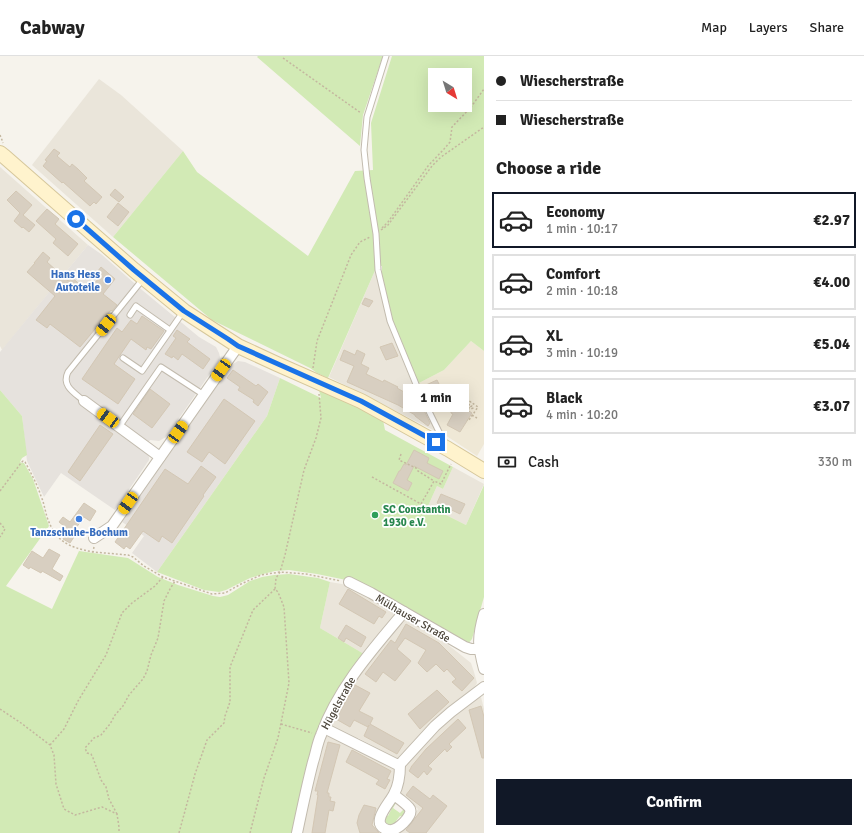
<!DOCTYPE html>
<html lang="en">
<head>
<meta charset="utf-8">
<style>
  :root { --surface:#fff; --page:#f2f2f2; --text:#222; --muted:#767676; --line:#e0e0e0; --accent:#111827 }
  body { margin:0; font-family:Signika,sans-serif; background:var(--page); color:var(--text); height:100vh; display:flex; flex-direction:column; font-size:15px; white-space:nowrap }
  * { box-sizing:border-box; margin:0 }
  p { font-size:13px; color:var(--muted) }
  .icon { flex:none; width:22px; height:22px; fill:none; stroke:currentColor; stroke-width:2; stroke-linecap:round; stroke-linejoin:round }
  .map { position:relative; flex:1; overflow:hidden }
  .sheet { display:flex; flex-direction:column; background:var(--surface); width:380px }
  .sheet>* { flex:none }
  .top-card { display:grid; align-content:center; height:88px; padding:0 12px; background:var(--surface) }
  .needle { width:26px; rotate:142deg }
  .buttons { position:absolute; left:428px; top:12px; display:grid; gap:8px }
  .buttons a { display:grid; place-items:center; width:44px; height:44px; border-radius:0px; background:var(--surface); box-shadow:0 4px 16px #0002; font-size:20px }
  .end { position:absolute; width:18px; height:18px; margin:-9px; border:5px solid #1a73e8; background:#fff; box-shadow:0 0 0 2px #fff }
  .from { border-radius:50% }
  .bubble { position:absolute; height:28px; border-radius:0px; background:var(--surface); box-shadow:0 4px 16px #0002; font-size:13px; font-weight:700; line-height:28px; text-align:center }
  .car { position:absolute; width:12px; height:24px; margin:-12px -6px; border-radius:5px; box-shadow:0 0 3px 1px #0007; background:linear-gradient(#f5c518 24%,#345 0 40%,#f5c518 0 76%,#345 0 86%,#f5c518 0) }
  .top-card b { display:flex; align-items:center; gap:14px; height:38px; font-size:15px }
  .top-card b+b { border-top:1px solid var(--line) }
  .top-card i { width:10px; height:10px; background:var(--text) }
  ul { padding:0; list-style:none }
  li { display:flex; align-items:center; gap:12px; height:56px; margin:0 8px 6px; padding:0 4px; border:2px solid var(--line); border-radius:0px }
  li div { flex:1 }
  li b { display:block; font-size:15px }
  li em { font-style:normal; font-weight:700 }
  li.selected { border-color:var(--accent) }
  li>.icon { width:36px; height:36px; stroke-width:1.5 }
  h2 { padding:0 12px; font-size:18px; line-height:48px }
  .pay { display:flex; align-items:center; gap:10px; height:44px; padding:0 12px; font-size:15px }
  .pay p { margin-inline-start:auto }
  .action { display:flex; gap:8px; margin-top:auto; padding:8px 12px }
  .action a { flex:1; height:46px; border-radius:0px; background:var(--accent); color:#fff; font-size:16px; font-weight:700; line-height:46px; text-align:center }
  header { display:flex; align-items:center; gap:24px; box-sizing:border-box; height:56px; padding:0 20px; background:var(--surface); border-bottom:1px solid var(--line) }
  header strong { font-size:19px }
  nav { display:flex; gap:22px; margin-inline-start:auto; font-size:14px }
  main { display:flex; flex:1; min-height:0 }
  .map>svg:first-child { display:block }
  .residential { fill:#eae5da }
  .industrial { fill:#e6e2dd }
  .education { fill:#efe8d6 }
  .green { fill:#d2eab5; fill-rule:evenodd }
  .building { fill:#d8cfc1; stroke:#d3c7b4 }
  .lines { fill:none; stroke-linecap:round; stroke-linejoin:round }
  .lane-casing { stroke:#c2bbae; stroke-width:7 }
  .street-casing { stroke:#c2bbae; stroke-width:12 }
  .secondary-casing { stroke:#d6c79b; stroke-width:16 }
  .path { stroke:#c4b79f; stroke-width:1.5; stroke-dasharray:2 2; stroke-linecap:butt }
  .lane { stroke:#fff; stroke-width:5 }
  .street { stroke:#fff; stroke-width:10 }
  .secondary { stroke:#fff3cd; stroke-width:14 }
  .path-bridge { stroke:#c4b79f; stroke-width:1.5; stroke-dasharray:2 2; stroke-linecap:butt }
  .route { stroke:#1a73e8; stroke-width:5 }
  .shop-dot { fill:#3f7fe0; stroke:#fff; stroke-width:1.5 }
  .leisure-dot { fill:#2e9e5b; stroke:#fff; stroke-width:1.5 }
  .labels { text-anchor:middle; stroke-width:3.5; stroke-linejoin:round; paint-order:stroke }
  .shop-label { font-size:11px; font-weight:bold; fill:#366cbe; stroke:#fff; text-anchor:end }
  .leisure-label { font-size:11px; font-weight:bold; fill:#27864d; stroke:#fff; text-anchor:start }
  .street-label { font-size:11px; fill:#4b4439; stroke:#fff }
</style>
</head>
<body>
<header>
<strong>Cabway</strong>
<nav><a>Map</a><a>Layers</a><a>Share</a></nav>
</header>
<main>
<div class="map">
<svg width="484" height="777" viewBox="0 0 484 777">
  <rect width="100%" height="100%" fill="#f6f3ec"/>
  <g class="residential">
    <path d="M99,23L121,39L183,95L113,181L32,109Z"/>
    <path d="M0,111L88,189L2,294L0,290Z"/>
    <path d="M377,210V218L388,265L437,376L329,321Z"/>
    <path d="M453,411L484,428L466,469L428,450L437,430L443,433Z"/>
    <path d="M330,526L342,528L360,536L395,556L394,561L364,598L320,572Z"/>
    <path d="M406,563L442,584L471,607L474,616L477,627L474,632L455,647L400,702H396L358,682L357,684L332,672L331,667L335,658L360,616L402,564Z"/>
    <path d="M481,641L484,653V777H396L401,774L418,753L400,739L404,719L403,711L410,702L454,658L455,660L469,648Z"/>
    <path d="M328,680L351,689L397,712L394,731L378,759L386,777H302L313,720L325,681Z"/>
  </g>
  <g class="industrial">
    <path d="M88,189L101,198L142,234L199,281L216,291L219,297L220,301L218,306L166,381L159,385L150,384L143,394L148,399L149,401V404L115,454L61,417L44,441L27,405L22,360L0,334V296Z"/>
    <path d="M238,305L245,306L280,322L267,360L157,516L132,497L144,480L122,466L231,310L233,308Z"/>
  </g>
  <path class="education" d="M471,285L484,295V388L477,400L442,377L419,327L444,314Z"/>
  <g class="green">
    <path d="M258,0H383L363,59L360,90L257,1Z"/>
    <path d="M392,0H484V295L471,285L444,314L419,327L416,322L392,264L382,218V210H377L328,322L317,317L310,312L212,264L113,181L183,95L197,116L308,200L355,115L373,114L371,67ZM435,19H465V49H435Z"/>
    <path d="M280,322L321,342L319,334L362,353L383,364L385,374L453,411L443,433L437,430L428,450L466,469L484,429V541L472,583L468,588L351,525L317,518L289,514L275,515L263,518L250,522L226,534L219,536L204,534L157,516L267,360Z"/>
    <path d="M0,334L22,360L27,399L22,402L20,406L22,407H24L33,423L49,470L6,530L52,553L79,495L128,502L158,521L178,529L213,540L220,541L228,539L250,525L262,521L274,519L289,518L318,522L330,526L320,572L364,598L331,651L296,777H0Z"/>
    <path d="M394,746L396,747L393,752L400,757L404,753L406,755L403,761L400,760L396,765L398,767L394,770L387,769L384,765L385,759L388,760L391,754L389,752Z"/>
  </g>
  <g class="building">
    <path d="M54,93L60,97L57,100L70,111L72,108L78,113L87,122L84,125L102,141L96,148L94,146L90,150L63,126L62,127L43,110L47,105L45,104Z"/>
    <path d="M115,133L124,141L119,146L110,139Z"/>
    <path d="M16,135L32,149L23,159L35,169L29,176L23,171L22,172L14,165L20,157L7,144Z"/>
    <path d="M118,147L129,156L118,170L107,161Z"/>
    <path d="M47,153L59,163L55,168L78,188L68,200L53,187L56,183L36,165Z"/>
    <path d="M43,196L50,202L47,206L68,225L71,221L88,235L99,222L95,219L101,211L115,223L103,238L117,249L112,255L111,254L80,291L50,268L47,272L36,264L55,240L27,216L35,207H34Z"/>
    <path d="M365,242L373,245L369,251L362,248Z"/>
    <path d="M142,260L164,275L151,293L147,291L146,294L131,283L114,308L135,323L118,348L82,323L117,272L122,276L131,264L137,268Z"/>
    <path d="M177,274L190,283L187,286L210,303L203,313L182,298L178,304L173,300L172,302L165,298L176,282L173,280Z"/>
    <path d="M392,287L398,300L386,304L380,291Z"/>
    <path d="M344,294L355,299L357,294L365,298L361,308L369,312L366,318L383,326L384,324L398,331L397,332L404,336L411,339L412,338L417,340L430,367L428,370L415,360V359L398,349L347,326L354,310L340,304Z"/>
    <path d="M233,314L256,330L258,328L268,336L258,350L253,346L254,344L238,334L240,331L227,322Z"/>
    <path d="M437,324L448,346L433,354L429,346L437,349L426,329Z"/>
    <path d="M150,333L170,348L152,372L133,358Z"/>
    <path d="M224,343L255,365L225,408L209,396L202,406L187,396Z"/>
    <path d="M456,348H458L472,357L460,376L447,369L453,358L451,357V354Z"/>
    <path d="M100,369L113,378L80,425L68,416Z"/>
    <path d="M414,394L429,402L427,407L443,415L439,423L414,410L407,424L412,427L408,435L393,427L399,415H400L404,408L406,409Z"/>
    <path d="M201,410L216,421L203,439L204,440L172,487L162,480L159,486L143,475L130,493L126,490L124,493L115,486L165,413L188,428Z"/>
    <path d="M441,438L465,448L460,458L437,447Z"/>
    <path d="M84,447L96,455L90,465L84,461L73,476L76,478L70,487L63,483L66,478L61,474L64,470L59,466L63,461L70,466Z"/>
    <path d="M49,493L60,499L52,513L63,520L60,525L42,515L41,517L30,511L29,513L23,509L32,495L43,502Z"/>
    <path d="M348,533L386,556L382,562L379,560L374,568L339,548Z"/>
    <path d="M406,568L439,587L474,622L462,635L452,626L456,623L447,613L444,616L436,608L427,616L418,607L426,594L405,582L397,593L411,605L395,625L383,616L376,626L365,618L391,584L395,587Z"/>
    <path d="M346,569L366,581L361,591L346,582L344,586L338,582Z"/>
    <path d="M355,629L370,637L359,655L373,662L370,668L404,687L397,698L364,680L369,669L368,671L354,664L350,671L336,663Z"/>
    <path d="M437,634L449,646L420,673L408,658Z"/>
    <path d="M481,650L484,661V702H482L469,654Z"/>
    <path d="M458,663L466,672L449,688L452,691L447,696L445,693L428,710L432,713L427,719L424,715L418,722L409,715L411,712V711L426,693Z"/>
    <path d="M328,686L340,689L327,737H329V741H331L330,745L335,746L333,755L329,754L325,777H312L318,739H317L318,735H315Z"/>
    <path d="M352,694L391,715L387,723L390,724L385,733L376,728L379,724L346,706Z"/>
    <path d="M413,730L430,743L433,739L447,750L426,777H410L406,774L423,752L406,739Z"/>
    <path d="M364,749L376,752L372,769L379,777H360L357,767L359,759Z"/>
  </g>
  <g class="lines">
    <g class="lane-casing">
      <g id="lane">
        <path d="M386,0L367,61L364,94L367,122L376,178L378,214L390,265L418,333L445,388"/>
        <path d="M130,259L136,250L170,274"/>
        <path d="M123,302L142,315L183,256"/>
        <path d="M84,345C75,337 61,330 68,316L143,223"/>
        <path d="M119,371L161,311L204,339"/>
      </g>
    </g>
    <g class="street-casing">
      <g id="street">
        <path d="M84,345L160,401"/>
        <path d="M94,482L112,470L238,290"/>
        <path d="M349,526L371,537L465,591L471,593H479"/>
        <path d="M484,558C477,582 478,590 484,613"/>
        <path d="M324,672L396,708H400L402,706L435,670L451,656L484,631"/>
        <path d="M394,739C398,742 408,749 410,753C413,760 397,776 388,774C368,768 390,747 394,738C399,729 400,718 400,708"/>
        <path d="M297,777C302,753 307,729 313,706C316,697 317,688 321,679C338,632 372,594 404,556"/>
      </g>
    </g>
    <g class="secondary-casing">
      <path id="secondary" d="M0,97L5,101L134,214L184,255L238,290L277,308L361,345L448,393L484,415"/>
    </g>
    <g class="path">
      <path d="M283,2L361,57"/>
      <path d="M0,79L2,84L3,87"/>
      <path d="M382,172L388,166L428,110L444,93L450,86L452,71L471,51L484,33"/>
      <path d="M381,174L388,169L432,110L441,101L484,71"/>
      <path d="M313,312L317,285L351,199L360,186L370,181"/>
      <path d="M443,335L449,331L478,351L469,364H467"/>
      <path d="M461,350V348L467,352L471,346"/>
      <path d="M468,351L471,353L473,352L472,350L470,351"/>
      <path d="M472,359L477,362"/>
      <path d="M401,398L399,404L416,412L418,415L434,425"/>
      <path d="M372,421L421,448L434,425L441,428L451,408"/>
      <path d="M0,435L21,407L23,405L25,406C31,417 37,428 41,440C44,447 45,454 47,461C56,486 68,491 93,496"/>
      <path d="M0,467L5,473L0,481"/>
      <path d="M94,491L93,496L128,499L133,501L144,510L163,521L212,538L225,537L241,528L261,519L280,516L306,518L341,525"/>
      <path d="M0,653L21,667L50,689L54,699L56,728L64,753L75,759L102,751L117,758L119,771V777"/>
      <path d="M281,668L312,677"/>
      <path d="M50,689L64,673L78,645L106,599L122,557L132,547L155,530L163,521"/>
      <path d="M117,758L109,743L106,731L101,724L93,702L91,698L87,697L85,692L94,682L101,679L110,668L115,659L123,650L129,639L143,623L147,615L151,599L158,582L164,545L170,533L175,525"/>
      <path d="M179,777L195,718L207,684L224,667L225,660L230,646V611L253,554L275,533"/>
      <path d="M250,777L264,722L278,682L289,627L284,551L278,536L275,533L276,522L280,516L285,499L304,414L316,382L321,362L319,338"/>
    </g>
    <use href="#lane" class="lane"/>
    <use href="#street" class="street"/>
    <use href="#secondary" class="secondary"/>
    <path class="path-bridge" d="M468,354L470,351"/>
  </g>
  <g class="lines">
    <path class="route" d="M76,163L134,214L184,255L228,283L238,290L278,308L361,345L436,386"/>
  </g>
  <g class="shop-dot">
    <circle cx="108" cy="224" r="4"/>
    <circle cx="79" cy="463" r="4"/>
  </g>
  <circle class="leisure-dot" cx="375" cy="459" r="4"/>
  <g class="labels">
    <g class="shop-label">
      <text x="100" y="222">Hans Hess<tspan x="100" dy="13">Autoteile</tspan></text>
      <text x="79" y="480" text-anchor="middle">Tanzschuhe-Bochum</text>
    </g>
    <g class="leisure-label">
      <text x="383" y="457">SC Constantin<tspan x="383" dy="13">1930 e.V.</tspan></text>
    </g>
    <g class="street-label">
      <text transform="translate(413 562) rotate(30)" y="4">Mülhauser Straße</text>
      <text transform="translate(338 647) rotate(-61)" y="4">Hügelstraße</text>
    </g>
  </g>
</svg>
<div class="buttons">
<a><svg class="needle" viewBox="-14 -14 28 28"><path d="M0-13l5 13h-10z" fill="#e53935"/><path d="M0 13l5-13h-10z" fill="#767676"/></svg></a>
</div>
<i class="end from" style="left:76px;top:163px"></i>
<i class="end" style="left:436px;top:386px"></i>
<div class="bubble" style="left:403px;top:328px;width:66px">1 min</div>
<i class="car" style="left:106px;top:269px;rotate:219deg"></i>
<i class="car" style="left:221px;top:314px;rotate:215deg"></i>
<i class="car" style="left:108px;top:362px;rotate:306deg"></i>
<i class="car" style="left:178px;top:376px;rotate:35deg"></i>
<i class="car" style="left:128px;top:447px;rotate:215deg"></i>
</div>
<section class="sheet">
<div class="top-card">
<b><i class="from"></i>Wiescherstraße</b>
<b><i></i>Wiescherstraße</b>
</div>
<h2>Choose a ride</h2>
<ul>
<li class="selected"><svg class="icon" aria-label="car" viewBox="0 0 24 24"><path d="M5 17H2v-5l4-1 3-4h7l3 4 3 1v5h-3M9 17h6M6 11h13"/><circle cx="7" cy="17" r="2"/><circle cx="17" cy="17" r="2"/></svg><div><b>Economy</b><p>1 min · 10:17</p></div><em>€2.97</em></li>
<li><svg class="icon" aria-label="car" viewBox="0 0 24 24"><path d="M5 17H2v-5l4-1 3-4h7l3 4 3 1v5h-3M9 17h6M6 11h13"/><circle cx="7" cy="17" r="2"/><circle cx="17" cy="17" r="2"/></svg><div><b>Comfort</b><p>2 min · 10:18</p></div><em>€4.00</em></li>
<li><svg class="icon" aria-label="car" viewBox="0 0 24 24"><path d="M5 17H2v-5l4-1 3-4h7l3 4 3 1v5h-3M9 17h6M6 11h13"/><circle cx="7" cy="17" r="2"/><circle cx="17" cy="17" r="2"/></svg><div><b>XL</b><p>3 min · 10:19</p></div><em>€5.04</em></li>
<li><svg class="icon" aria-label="car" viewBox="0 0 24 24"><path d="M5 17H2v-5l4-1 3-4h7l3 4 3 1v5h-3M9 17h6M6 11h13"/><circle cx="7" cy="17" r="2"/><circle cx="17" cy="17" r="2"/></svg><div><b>Black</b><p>4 min · 10:20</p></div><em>€3.07</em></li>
</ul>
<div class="pay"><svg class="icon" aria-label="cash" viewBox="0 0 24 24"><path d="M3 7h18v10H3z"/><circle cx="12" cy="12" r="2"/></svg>Cash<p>330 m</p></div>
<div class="action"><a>Confirm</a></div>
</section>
</main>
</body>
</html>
